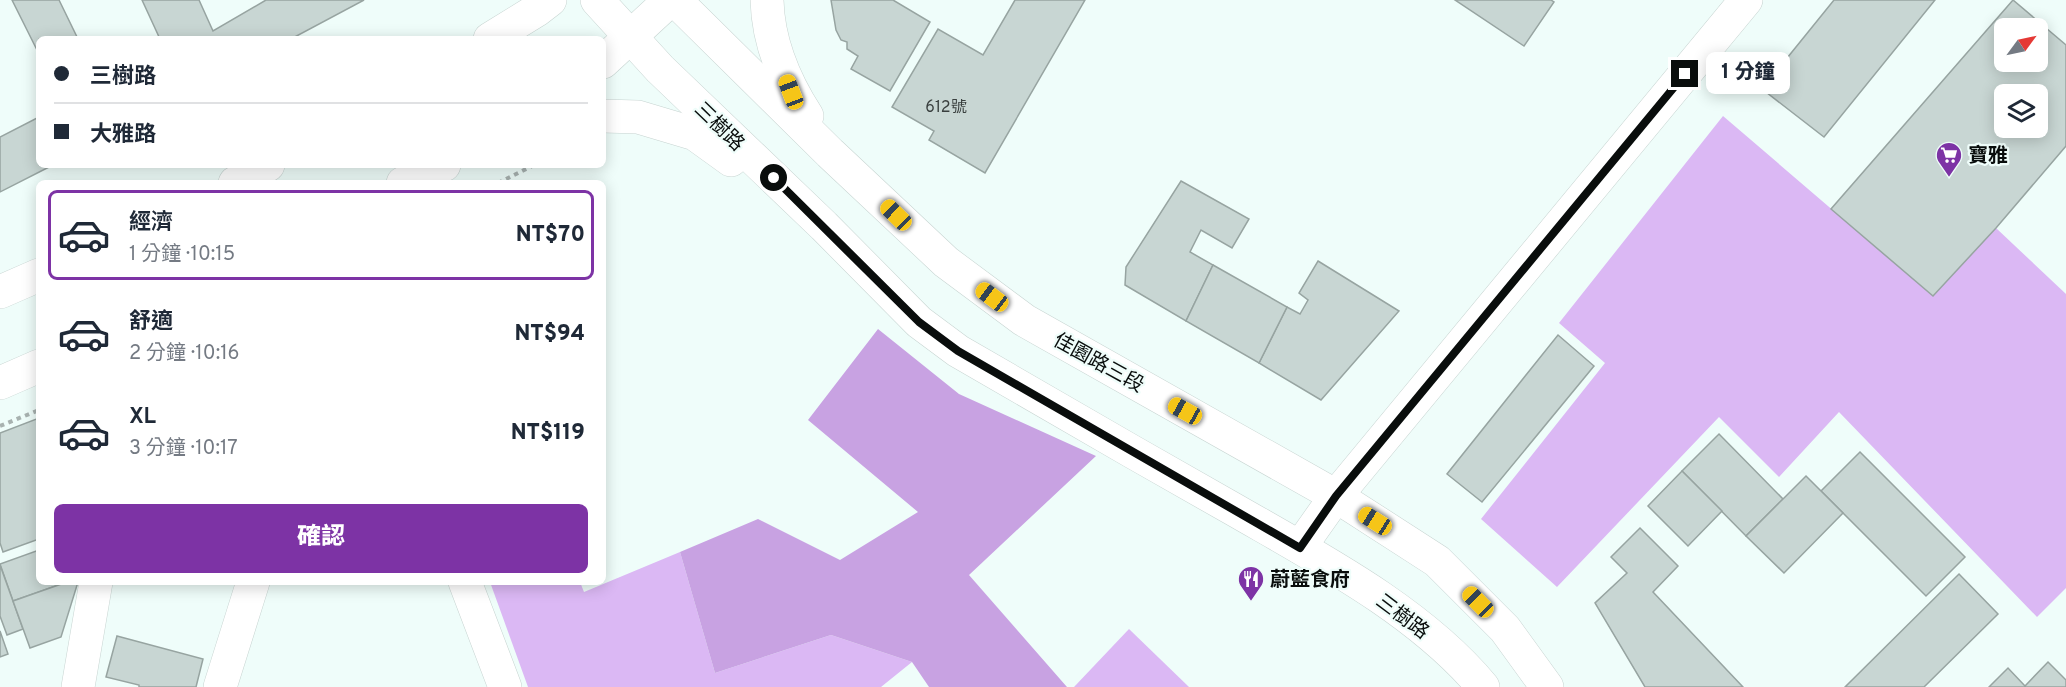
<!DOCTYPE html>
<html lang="zh-TW">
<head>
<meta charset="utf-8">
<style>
  :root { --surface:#fff; --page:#f2f2f3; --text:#1f2937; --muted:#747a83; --line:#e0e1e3; --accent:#7d33a5 }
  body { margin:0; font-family:Overpass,"Noto Sans TC",sans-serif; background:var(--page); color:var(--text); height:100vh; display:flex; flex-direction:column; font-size:22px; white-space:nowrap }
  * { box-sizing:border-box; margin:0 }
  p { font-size:20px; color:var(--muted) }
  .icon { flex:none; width:33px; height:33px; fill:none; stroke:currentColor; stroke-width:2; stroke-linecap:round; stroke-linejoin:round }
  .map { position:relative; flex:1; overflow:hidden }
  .details { position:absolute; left:36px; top:180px; width:570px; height:405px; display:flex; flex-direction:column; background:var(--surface); border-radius:9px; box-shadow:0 3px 15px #0003 }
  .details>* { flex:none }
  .banner { position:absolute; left:36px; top:36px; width:570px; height:132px; border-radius:9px; box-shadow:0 3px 15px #0003; display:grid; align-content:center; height:132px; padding:0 18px; background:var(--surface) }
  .needle { width:39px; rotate:57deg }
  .buttons { position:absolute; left:1994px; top:18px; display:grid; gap:12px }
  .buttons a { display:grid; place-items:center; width:54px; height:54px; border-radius:9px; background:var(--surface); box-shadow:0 3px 15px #0003; font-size:30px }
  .end { position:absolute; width:27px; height:27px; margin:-14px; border:8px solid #090d0c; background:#fff; box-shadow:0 0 0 3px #fff }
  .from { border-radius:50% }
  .bubble { position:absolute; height:42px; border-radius:9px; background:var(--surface); box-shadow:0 3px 15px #0003; font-size:20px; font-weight:800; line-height:42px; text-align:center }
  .car { position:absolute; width:18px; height:36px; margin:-18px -9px; border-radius:8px; box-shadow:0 0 4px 2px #0007; background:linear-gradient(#f5c518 24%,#345 0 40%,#f5c518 0 76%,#345 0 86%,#f5c518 0) }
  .banner b { display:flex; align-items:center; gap:21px; height:57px; font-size:22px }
  .banner b+b { border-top:2px solid var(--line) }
  .banner i { width:15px; height:15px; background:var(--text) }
  ul { padding:10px 0 0; list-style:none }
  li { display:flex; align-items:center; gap:18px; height:90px; margin:0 12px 9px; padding:0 6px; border:3px solid transparent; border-radius:9px }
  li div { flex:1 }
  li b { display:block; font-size:22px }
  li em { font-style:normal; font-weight:800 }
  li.on { border-color:var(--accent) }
  li>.icon { width:54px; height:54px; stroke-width:1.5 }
  .cta { display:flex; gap:12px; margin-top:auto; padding:12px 18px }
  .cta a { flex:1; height:69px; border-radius:9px; background:var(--accent); color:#fff; font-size:24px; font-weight:800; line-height:69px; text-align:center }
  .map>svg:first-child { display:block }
  .green { fill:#dbb8f4 }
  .forest { fill:#c8a2e2 }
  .building { fill:#c8d6d3; stroke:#97a4a1; stroke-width:1.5; fill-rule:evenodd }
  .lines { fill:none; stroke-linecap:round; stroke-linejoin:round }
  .minor-casing { stroke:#c7d4d1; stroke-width:34 }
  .path { stroke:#a8b2b0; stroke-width:4; stroke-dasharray:4.5 4.5; stroke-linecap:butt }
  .minor { stroke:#fff; stroke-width:33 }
  .route { stroke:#090d0c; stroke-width:8 }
  .labels { text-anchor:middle; stroke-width:4.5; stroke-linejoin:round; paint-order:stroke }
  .number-label { font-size:16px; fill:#393f3e }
  .street-label { font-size:20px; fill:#090d0c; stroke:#effdfa }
  .poi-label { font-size:20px; font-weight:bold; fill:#090d0c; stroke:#effdfa; text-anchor:start }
</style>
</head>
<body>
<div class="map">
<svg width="2066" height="687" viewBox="0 0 2066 687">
  <rect width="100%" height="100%" fill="#effdfa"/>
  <g class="green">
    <path d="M1723,116L1933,296L1996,228L2066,294V588L2037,617L1839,412L1779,477L1719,417L1557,587L1481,519L1605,363L1559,323Z"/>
    <path d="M680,552L715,673L831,635L912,662L881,687H528L490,582H580L584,592Z"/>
    <path d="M1129,629L1189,687H1074Z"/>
  </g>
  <path class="forest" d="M878,329L959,394L1096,456L969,575L1067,687H929L912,662L831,635L715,673L680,552L758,519L840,560L918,512L808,420Z"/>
  <g class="building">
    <path d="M12,0H59L78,39H39V54Z"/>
    <path d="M142,0H199L213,31L266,0H364L291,39H160Z"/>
    <path d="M831,0H893L930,22L890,91L851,69L858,56L847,49V42L841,40L836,30Z"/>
    <path d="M1015,0H1085L985,173L929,140L934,131L892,107L938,29L983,55Z"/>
    <path d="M1455,0H1551L1554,2L1524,46Z"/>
    <path d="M1834,0H1935L1824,137L1762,89Z"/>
    <path d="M2013,0L2066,45V146L1996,228L1933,296L1831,209ZM2004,28H2037V62H2004ZM2004,94H2037V128H2004Z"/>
    <path d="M39,117V165H53L0,192V137Z"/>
    <path d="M1181,181L1249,219L1232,248L1201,230L1190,252L1213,265L1186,321L1125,285L1126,267Z"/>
    <path d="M1318,261L1399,311L1321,400L1259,363L1287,307L1300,314L1308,300L1299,293Z"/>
    <path d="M1213,265L1287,307L1259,363L1186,321Z"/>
    <path d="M1558,335L1594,366L1482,502L1447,474Z"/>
    <path d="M39,418V539L3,552L0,543V433Z"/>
    <path d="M1719,434L1783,499L1746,536L1682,471Z"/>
    <path d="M1860,452L1965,557L1926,596L1821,491Z"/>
    <path d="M1682,471L1722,511L1688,546L1648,506Z"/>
    <path d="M1806,476L1843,513L1784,573L1746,536Z"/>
    <path d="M1640,528L1678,566L1653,592L1743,687H1645L1595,603L1627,573L1611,557Z"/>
    <path d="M39,550V582H67L13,601L0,564Z"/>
    <path d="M0,565L23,629L7,635L0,616Z"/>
    <path d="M1959,574L1998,614L1924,687H1845Z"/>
    <path d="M67,582H78L61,637L30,648L13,601Z"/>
    <path d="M0,631L8,654L0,657Z"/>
    <path d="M117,636L203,659L196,687H139V685L106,677Z"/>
    <path d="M2048,662L2066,680V687H1989L2008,668L2025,686Z"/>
  </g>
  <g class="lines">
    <g class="minor-casing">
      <g id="minor">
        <path d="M597,0L660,69L824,226L919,322L958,351C1049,404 1141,457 1233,509C1318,558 1420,611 1483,687"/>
        <path d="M675,0L830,153L946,262L1024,320L1336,496L1437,561L1505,629L1547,687"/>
        <path d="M767,0C768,41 785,82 807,116"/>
        <path d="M490,39L537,10L550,0"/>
        <path d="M603,62L670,0"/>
        <path d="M603,116L638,117L695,134L731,160"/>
        <path d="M235,183L268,165"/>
        <path d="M403,183L444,165"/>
        <path d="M0,292L39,275"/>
        <path d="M0,383L39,366"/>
        <path d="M1300,547L1336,496L1746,0"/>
        <path d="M465,582L505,687"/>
        <path d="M78,687L96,582"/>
        <path d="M220,687L253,582"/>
      </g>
    </g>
    <g class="path">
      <path d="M498,183L534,165"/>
      <path d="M0,426L39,410"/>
    </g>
    <use href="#minor" class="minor"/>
  </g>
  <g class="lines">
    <path class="route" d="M774,178L919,322L958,351L1300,548L1336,496L1685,74"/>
  </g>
  <defs>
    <g id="supermarket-pin" transform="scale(1.35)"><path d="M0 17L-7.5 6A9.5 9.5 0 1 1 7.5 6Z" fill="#7d33a5" stroke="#effdfa"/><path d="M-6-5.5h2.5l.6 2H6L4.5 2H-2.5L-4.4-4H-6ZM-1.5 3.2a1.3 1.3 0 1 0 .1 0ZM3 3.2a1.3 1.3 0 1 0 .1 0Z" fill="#fff"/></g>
    <g id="restaurant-pin" transform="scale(1.35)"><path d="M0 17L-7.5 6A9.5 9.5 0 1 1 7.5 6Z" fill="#7d33a5" stroke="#effdfa"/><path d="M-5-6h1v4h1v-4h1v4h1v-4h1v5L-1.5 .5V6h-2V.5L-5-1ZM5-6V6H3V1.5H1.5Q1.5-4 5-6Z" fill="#fff"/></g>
  </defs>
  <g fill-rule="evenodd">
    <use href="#supermarket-pin" x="1949" y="155"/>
    <use href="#restaurant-pin" x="1251" y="579"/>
  </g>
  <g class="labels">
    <g class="number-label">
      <text x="946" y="112">612號</text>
    </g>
    <g class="street-label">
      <text transform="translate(720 126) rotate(44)" y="7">三樹路</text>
      <text transform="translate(1099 362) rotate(29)" y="7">佳園路三段</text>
      <text transform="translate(1403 616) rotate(37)" y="7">三樹路</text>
    </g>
    <g class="poi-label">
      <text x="1968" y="162">寶雅</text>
      <text x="1270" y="586">蔚藍食府</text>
    </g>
  </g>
</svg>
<div class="buttons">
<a><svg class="needle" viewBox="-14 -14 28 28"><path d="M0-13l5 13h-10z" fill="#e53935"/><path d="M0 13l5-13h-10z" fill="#747a83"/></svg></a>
<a><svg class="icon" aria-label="layers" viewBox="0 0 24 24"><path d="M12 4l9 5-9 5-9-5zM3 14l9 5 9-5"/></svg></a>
</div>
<i class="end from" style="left:774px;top:178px"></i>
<i class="end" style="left:1685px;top:74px"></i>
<div class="bubble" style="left:1706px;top:52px;width:84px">1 分鐘</div>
<i class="car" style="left:791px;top:92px;rotate:339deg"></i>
<i class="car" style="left:896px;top:215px;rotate:314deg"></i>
<i class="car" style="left:992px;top:297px;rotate:307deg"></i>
<i class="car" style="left:1185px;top:411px;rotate:299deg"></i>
<i class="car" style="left:1375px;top:521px;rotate:302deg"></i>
<i class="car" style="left:1478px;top:602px;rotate:315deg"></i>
<div class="banner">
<b><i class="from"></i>三樹路</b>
<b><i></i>大雅路</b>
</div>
<section class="details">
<ul>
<li class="on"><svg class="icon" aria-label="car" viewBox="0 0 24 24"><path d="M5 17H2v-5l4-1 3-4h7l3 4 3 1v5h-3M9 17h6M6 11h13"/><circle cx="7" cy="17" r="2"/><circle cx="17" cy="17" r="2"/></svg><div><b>經濟</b><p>1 分鐘 · 10:15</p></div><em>NT$70</em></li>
<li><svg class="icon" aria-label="car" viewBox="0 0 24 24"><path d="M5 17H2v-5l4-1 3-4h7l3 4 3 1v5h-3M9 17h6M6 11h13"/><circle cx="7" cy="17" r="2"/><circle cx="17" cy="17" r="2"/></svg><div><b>舒適</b><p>2 分鐘 · 10:16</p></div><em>NT$94</em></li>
<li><svg class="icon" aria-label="car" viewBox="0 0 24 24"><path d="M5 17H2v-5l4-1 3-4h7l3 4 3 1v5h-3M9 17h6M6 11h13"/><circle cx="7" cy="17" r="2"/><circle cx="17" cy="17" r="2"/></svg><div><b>XL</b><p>3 分鐘 · 10:17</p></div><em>NT$119</em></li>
</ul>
<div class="cta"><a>確認</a></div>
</section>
</div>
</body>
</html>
